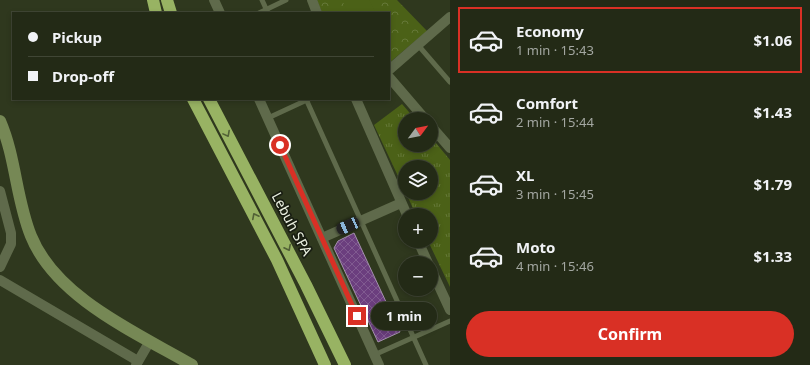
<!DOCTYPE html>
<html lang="en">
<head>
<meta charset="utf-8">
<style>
  :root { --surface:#232a16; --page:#2f3623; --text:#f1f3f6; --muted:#a3a7a1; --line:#404635; --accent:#d93025 }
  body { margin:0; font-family:"Noto Sans",sans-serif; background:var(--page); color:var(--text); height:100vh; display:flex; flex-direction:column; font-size:15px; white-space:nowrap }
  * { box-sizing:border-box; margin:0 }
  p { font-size:13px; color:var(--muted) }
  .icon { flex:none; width:22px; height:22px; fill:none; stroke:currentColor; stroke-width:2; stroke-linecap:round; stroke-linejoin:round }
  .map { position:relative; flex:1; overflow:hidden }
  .drawer { display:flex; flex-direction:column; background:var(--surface); width:360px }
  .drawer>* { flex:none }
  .top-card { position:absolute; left:12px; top:12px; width:378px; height:88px; border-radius:0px; box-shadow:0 2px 6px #0003,0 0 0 1px var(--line); display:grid; align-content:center; height:88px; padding:0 16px; background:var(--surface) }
  .needle { width:26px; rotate:58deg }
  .tools { position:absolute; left:398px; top:112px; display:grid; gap:8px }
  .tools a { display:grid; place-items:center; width:40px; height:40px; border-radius:50%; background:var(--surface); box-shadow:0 2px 6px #0003,0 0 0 1px var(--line); font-size:20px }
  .end { position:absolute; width:18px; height:18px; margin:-9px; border:5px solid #d93025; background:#fff; box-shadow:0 0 0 2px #fff }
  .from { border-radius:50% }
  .bubble { position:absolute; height:28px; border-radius:14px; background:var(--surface); box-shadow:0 2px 6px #0003,0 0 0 1px var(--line); font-size:13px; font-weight:700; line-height:28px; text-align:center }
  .car { position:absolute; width:12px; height:24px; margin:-12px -6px; border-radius:5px; box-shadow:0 0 3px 1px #0007; background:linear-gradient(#222 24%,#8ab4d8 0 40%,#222 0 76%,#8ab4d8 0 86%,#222 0) }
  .top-card b { display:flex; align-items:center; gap:14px; height:38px; font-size:15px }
  .top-card b+b { border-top:1px solid var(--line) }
  .top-card i { width:10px; height:10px; background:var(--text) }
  ul { padding:7px 0 0; list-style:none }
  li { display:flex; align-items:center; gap:12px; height:66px; margin:0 8px 6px; padding:0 8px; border:2px solid transparent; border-radius:0px }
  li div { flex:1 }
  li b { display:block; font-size:15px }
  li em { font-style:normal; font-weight:700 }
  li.selected { border-color:var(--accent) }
  li>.icon { width:36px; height:36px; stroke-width:1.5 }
  .cta { display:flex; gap:8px; margin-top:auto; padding:8px 16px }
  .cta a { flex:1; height:46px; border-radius:24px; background:var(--accent); color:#fff; font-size:16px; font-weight:700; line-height:46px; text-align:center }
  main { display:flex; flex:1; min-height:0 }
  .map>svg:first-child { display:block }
  .grass { fill:url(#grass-tufts) }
  .park { fill:url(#park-crowns) }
  .pitch { fill:#4b6117 }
  .building { fill:url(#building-cross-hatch); stroke:#a491ad }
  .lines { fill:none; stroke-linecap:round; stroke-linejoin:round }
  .lane { stroke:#5f6a4b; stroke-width:5 }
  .street { stroke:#5f6a4b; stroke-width:10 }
  .secondary { stroke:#768855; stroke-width:12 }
  .highway { stroke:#98b363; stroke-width:12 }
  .oneway { stroke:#526136 }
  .route { stroke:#d93025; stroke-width:5 }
  .labels { text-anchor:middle; stroke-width:3.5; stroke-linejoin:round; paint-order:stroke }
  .street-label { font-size:14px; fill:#eaf0e0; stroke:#191e12 }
</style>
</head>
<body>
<main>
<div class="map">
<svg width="450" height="365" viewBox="0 0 450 365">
  <defs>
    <pattern id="grass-tufts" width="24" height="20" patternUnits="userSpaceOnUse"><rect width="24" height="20" fill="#4b6117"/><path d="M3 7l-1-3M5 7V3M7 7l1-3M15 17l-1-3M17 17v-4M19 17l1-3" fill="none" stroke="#657838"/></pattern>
    <pattern id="park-crowns" width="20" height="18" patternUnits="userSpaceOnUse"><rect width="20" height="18" fill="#4b6117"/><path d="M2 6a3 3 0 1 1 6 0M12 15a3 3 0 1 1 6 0" fill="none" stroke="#657838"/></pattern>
    <pattern id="building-cross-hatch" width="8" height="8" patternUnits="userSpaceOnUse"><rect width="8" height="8" fill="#6b3e7e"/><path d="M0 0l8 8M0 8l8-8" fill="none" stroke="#805a90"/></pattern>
  </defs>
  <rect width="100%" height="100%" fill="#2f381e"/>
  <path class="grass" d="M402,104L415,119H405V145H431V137L450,160V287L428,241H431V215H416L406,193H431V167H405V191L374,125Z"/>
  <path class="park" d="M317,0H397L427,31L389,63V13H322Z"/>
  <path class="pitch" d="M342,0H369L376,13H348Z"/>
  <path class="building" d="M354,233L400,332L378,342L334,248L338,241Z"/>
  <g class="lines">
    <g class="lane">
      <path d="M262,0L268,13"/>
      <path d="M259,13L286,0"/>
      <path d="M418,45L450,82"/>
      <path d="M306,99L426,365"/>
      <path d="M268,118L309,99"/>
      <path d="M374,355L450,321"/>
    </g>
    <g class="street">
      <path d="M214,0L220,13"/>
      <path d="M312,0L317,13"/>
      <path d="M389,70L450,17"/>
      <path d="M389,77L425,119"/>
      <path d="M259,99L379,365"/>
      <path d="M356,99L407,215"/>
      <path d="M431,126L450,148"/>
      <path d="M0,191L11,233V244L0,267"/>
      <path d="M322,238L401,203"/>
      <path d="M418,241L428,263"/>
      <path d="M431,269L450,310"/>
      <path d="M0,280L138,361"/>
      <path d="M136,365L150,341"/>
    </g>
    <path class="secondary" d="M0,121C16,158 16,199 31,236C56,298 137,333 192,365"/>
    <g class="highway">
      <path d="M153,0L156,13"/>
      <path d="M167,0L171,13"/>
      <path d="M193,99L277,260L325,365"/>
      <path d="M209,99L306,285L345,365"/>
    </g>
  </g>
  <defs><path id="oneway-chevron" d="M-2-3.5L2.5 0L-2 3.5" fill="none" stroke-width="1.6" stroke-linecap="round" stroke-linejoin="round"/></defs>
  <g class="oneway">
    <use href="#oneway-chevron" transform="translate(227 134) rotate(62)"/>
    <use href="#oneway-chevron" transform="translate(255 216) rotate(-117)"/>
    <use href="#oneway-chevron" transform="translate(288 248) rotate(63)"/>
  </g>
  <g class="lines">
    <path class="route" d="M280,145L357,316"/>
  </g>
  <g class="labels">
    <g class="street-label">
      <text transform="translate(292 224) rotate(62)" y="5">Lebuh SPA</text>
    </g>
  </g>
</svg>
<div class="tools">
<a><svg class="needle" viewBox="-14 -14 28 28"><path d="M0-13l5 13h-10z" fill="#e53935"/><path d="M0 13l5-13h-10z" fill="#a3a7a1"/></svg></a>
<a><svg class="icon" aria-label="layers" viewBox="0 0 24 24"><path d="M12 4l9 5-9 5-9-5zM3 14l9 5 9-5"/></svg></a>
<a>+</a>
<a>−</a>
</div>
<i class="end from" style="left:280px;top:145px"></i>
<i class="end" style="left:357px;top:316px"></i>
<div class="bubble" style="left:371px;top:302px;width:66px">1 min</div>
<i class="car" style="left:348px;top:226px;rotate:246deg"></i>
<div class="top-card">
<b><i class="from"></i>Pickup</b>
<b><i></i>Drop-off</b>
</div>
</div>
<section class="drawer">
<ul>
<li class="selected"><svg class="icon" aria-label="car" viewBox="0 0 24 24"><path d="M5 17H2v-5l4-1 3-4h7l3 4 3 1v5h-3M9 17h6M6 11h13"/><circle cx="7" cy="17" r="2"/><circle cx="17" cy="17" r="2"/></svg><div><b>Economy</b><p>1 min · 15:43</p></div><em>$1.06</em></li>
<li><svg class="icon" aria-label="car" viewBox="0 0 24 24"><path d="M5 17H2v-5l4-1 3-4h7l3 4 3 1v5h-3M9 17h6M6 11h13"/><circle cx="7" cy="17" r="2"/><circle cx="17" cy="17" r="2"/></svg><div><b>Comfort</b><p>2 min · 15:44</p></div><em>$1.43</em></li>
<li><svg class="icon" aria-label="car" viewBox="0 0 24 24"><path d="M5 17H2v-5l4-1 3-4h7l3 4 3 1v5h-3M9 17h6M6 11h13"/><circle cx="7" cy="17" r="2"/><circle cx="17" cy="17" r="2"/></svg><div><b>XL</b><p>3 min · 15:45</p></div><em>$1.79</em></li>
<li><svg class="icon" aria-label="car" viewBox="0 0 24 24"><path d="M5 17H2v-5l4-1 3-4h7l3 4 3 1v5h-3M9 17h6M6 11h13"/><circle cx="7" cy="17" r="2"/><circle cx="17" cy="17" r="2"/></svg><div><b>Moto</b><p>4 min · 15:46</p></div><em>$1.33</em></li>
</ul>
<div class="cta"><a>Confirm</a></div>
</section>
</main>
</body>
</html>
